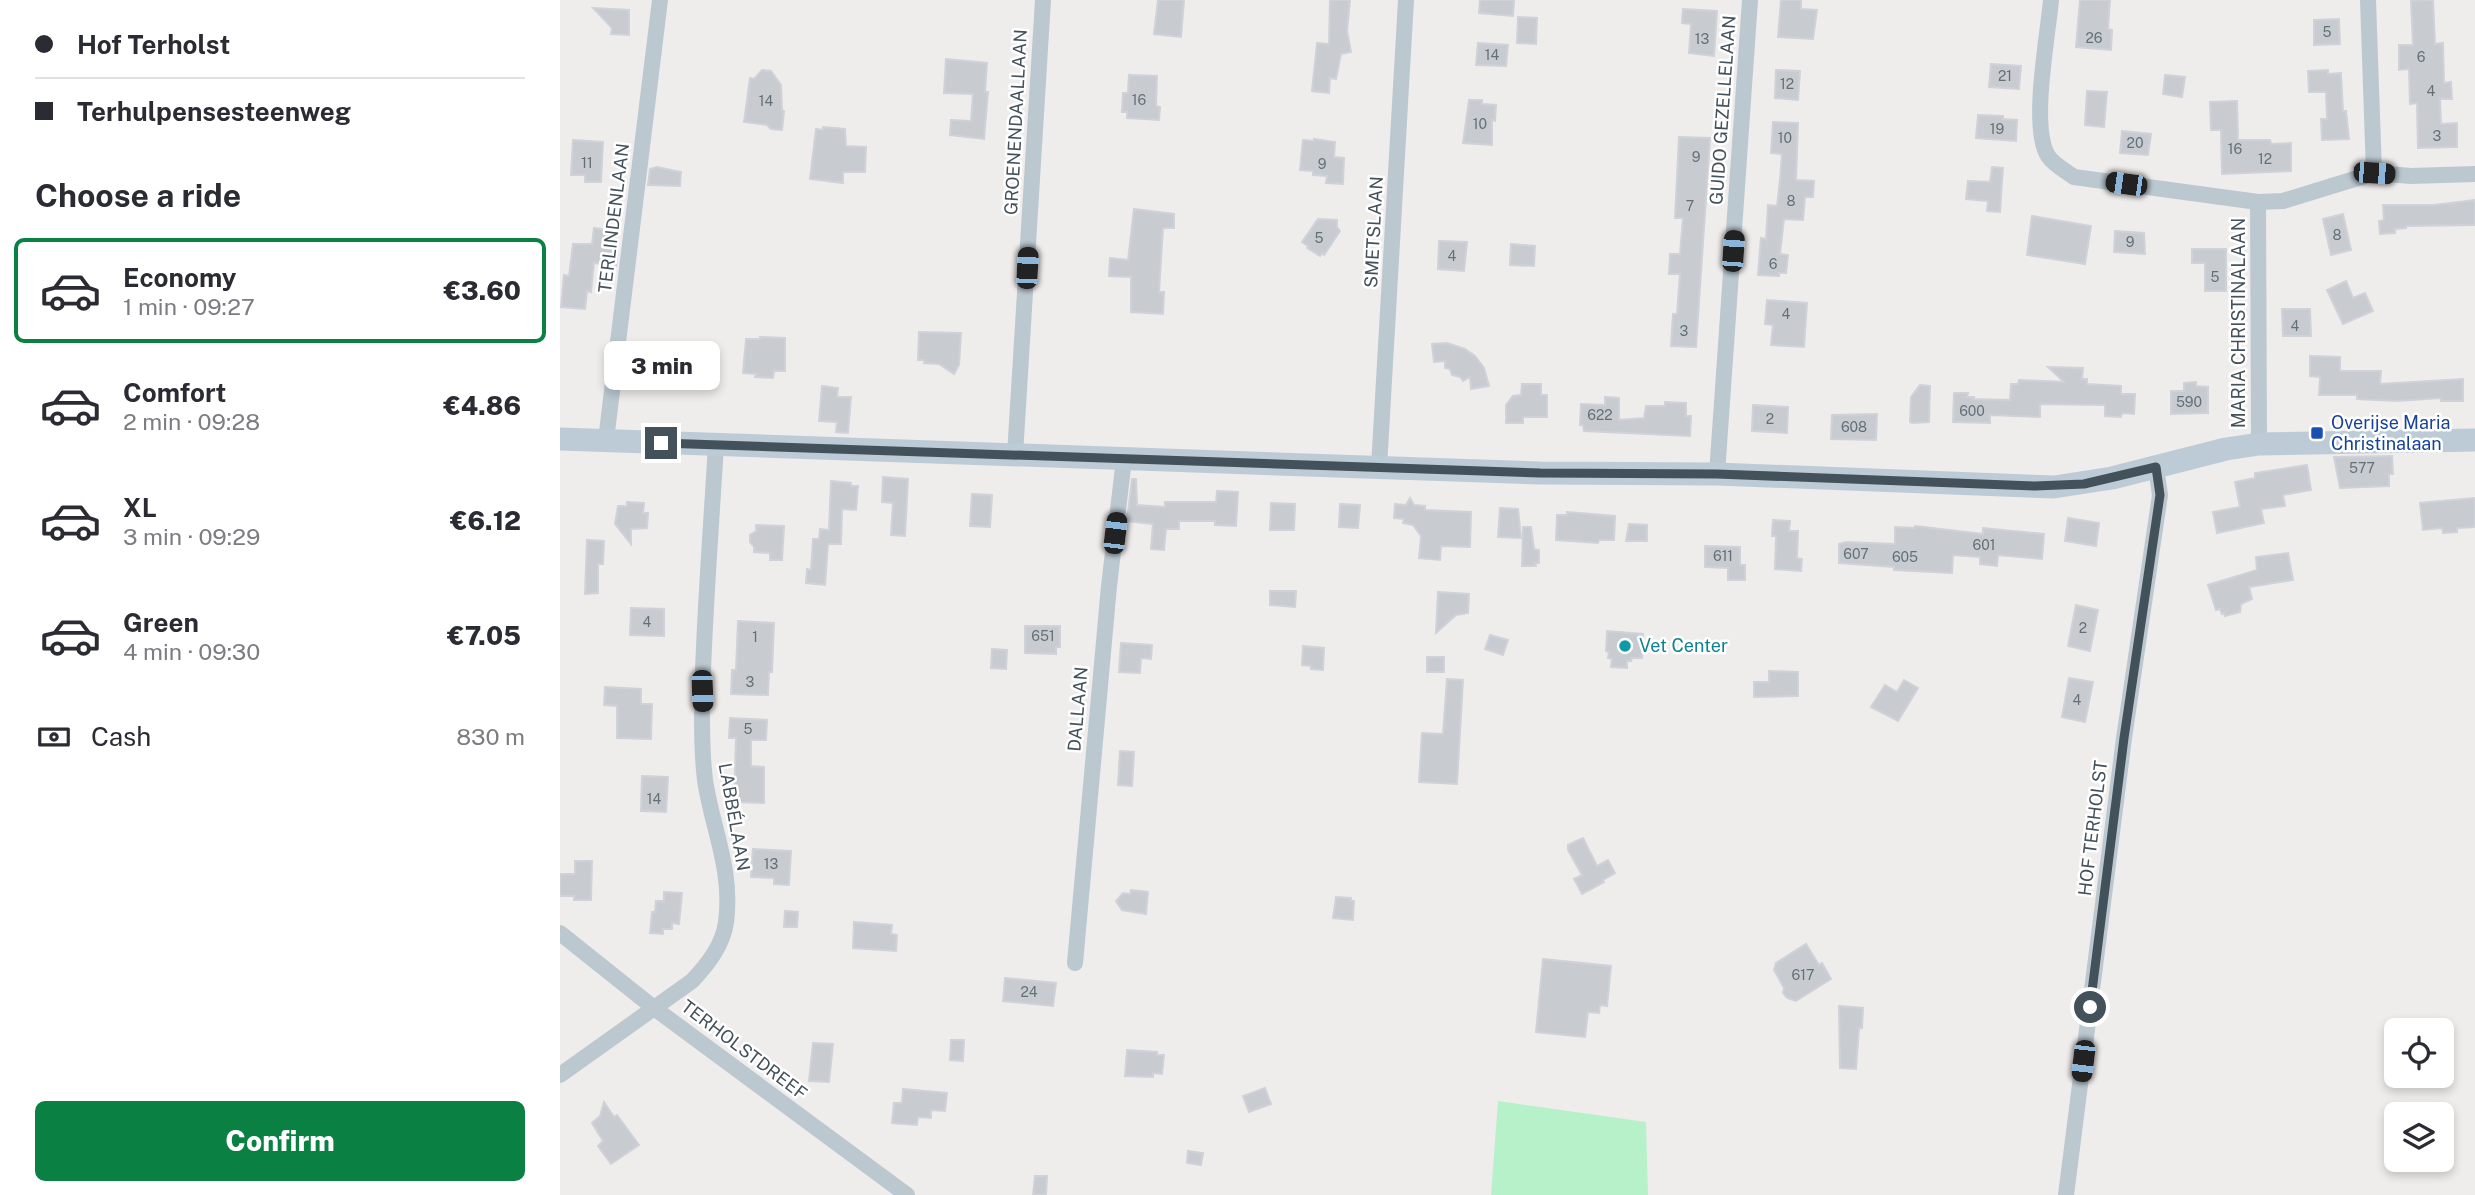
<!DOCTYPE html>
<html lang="en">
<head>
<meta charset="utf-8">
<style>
  :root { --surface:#fff; --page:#f7f7f7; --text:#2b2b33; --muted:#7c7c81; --line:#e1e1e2; --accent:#0b8043 }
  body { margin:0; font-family:"Public Sans",sans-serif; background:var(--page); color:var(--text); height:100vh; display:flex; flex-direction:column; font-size:26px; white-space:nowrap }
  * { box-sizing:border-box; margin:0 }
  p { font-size:23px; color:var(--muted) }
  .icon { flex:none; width:38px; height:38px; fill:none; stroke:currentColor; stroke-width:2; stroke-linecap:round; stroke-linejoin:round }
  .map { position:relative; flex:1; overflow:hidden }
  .side { display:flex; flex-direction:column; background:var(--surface); width:560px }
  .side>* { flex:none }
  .banner { display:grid; align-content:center; height:154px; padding:0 35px; background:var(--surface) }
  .buttons { position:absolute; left:1824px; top:1018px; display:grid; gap:14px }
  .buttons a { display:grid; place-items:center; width:70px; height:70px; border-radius:10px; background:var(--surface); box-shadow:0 4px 10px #0003; font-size:35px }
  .end { position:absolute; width:32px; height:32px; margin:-16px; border:9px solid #43515a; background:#fff; box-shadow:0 0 0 4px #fff }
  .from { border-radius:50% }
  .bubble { position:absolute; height:49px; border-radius:10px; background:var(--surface); box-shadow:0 4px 10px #0003; font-size:23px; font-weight:800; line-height:49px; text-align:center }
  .car { position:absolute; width:21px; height:42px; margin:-21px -10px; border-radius:9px; box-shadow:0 0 5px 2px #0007; background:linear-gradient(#222 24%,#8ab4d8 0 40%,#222 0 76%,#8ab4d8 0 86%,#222 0) }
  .banner b { display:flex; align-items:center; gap:24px; height:66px; font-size:26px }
  .banner b+b { border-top:2px solid var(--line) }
  .banner i { width:18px; height:18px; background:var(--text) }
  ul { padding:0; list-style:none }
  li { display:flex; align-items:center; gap:21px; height:105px; margin:0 14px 10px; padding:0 21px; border:4px solid transparent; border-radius:10px }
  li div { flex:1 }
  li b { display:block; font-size:26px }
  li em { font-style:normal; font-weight:800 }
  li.on { border-color:var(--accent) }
  li>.icon { width:63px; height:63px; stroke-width:1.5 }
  h2 { padding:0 35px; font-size:32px; line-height:84px }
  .pay { display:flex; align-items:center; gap:18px; height:77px; padding:0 35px; font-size:26px }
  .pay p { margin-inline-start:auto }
  .action { display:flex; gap:14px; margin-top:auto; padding:14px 35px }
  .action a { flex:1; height:80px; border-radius:10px; background:var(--accent); color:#fff; font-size:28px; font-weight:800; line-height:80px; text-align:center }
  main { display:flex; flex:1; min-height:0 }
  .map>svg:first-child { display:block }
  .green { fill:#b6f1c9 }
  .building { fill:#c8ccd1; stroke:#cfd2d8; stroke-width:2 }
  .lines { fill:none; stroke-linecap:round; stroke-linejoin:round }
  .minor { stroke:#bbc8d0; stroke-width:16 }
  .secondary { stroke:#bdcbd7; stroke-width:23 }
  .route { stroke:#43515a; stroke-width:9 }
  .transit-dot { fill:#1a4fb4; stroke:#fff; stroke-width:2.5 }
  .culture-dot { fill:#0f9aa8; stroke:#fff; stroke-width:2.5 }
  .labels { text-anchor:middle; stroke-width:5; stroke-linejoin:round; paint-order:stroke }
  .number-label { font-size:14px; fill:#647078 }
  .street-label { font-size:18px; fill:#43515a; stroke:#fff }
  .transit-label { font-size:18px; fill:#164399; stroke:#fff; text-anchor:start }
  .culture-label { font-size:18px; fill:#0d838f; stroke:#fff; text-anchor:start }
</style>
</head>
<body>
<main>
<section class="side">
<div class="banner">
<b><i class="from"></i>Hof Terholst</b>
<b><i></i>Terhulpensesteenweg</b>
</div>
<h2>Choose a ride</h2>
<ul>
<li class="on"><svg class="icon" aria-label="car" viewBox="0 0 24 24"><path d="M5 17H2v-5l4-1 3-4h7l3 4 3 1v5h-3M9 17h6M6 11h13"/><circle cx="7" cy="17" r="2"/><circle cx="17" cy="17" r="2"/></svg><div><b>Economy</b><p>1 min · 09:27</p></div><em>€3.60</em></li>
<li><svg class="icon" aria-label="car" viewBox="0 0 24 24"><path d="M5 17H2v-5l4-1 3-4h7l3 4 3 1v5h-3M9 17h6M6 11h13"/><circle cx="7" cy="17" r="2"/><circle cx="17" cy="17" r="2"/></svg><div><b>Comfort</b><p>2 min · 09:28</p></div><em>€4.86</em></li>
<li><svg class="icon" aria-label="car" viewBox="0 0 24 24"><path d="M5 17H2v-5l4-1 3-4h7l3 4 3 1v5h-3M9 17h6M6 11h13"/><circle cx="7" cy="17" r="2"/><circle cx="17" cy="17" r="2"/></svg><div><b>XL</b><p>3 min · 09:29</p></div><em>€6.12</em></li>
<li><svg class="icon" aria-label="car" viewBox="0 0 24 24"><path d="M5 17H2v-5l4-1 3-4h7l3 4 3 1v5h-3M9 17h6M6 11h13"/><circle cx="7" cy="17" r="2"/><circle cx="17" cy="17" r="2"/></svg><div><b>Green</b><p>4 min · 09:30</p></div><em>€7.05</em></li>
</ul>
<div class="pay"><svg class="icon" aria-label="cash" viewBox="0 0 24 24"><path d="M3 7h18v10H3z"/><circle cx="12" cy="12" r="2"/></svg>Cash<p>830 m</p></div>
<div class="action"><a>Confirm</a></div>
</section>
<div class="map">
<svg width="1915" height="1195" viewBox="0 0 1915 1195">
  <rect width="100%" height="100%" fill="#efecec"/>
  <path class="green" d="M938,1101L1086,1122L1088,1195H931Z"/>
  <g class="building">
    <path d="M598,0H624L621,37L594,34Z"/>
    <path d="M770,0H790L787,31L791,52L781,54L776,79L770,78L769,93L752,91L757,43L769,44Z"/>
    <path d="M920,0H954L953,16L919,13Z"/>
    <path d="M1221,0H1241V9L1257,10L1253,39L1218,37Z"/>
    <path d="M1520,0H1550L1548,29L1552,30L1551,50L1516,47Z"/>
    <path d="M1873,0L1875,44L1883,43L1884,83L1891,82L1892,99H1880L1881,124L1897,123V147L1858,148L1857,103L1850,104L1849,69L1839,70V45H1853L1851,1Z"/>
    <path d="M33,8L69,10V35L51,34L52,28Z"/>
    <path d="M1123,9L1157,11L1154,56L1129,53L1131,24L1122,23Z"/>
    <path d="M958,17L977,18L976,44L957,43Z"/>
    <path d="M1779,19L1780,44L1754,45V20Z"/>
    <path d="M918,43L948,45L946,66L916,65Z"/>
    <path d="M386,59L427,63L425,92H428L424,139L390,135L391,120L411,121L413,94L384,93Z"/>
    <path d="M1431,64L1461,66L1459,89L1429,87Z"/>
    <path d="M202,70L211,71L221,85L222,110L224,111L222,130L211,129L207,125L184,122L190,78L194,79Z"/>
    <path d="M1216,70L1240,71L1238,100L1215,98Z"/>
    <path d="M1768,70V74L1781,73L1783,111H1786L1789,139L1762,140L1761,119H1767L1766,92H1749L1748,71Z"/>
    <path d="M569,75L597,76L596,106L600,107L599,120L567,118V112H562L563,93H568Z"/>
    <path d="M1605,75L1625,77L1622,97L1603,94Z"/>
    <path d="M1527,91L1547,92L1544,127L1525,125Z"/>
    <path d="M909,100H922V104L936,105L935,121L932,120V145L903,143Z"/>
    <path d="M1677,101L1678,140H1710L1711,144L1731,143V171L1662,174L1661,130H1651L1650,102Z"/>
    <path d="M1418,115L1443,116V119L1457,120L1456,141L1416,138Z"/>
    <path d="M1213,122L1238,123L1236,180L1254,181L1253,197H1245L1243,220L1224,219L1220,254L1228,255L1226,273H1219V276L1198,275L1201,238L1206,239L1208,205L1217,206L1220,179L1222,154L1211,153Z"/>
    <path d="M263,127L285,129L286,146L306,147L305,172H283V183L250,179L256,129L263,130Z"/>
    <path d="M1562,131L1591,134L1588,155L1560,153Z"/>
    <path d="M1119,137L1150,138L1136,347L1111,346L1113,314H1117L1120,274H1109L1110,254H1120L1123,218H1115Z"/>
    <path d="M754,139L775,142L774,157L784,158L783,184L766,183L767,176L753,175V171L740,170L743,140L754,141Z"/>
    <path d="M13,140L43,142L41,182H25V175H11Z"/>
    <path d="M97,167L121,172L120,186L88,185L90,169Z"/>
    <path d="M1432,167L1443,168L1440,212L1427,211L1428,201L1406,199L1408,181L1430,182Z"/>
    <path d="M1915,200V225L1846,226V228L1835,229V233L1820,234L1819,221L1824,220L1823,205H1874Z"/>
    <path d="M574,209L614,214V228H603L599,292H604L603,314L571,312V277L549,276L550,258L568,260Z"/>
    <path d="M1783,214L1791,250L1771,255L1763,219Z"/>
    <path d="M1472,216L1531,226L1525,264L1467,255Z"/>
    <path d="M758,219L777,220V227L780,231L764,255L762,253L760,256L747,248L748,246L742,242Z"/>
    <path d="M34,228L56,231L54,248H58L56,266L34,263L31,292L27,291L25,309L1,307L4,275L9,276L13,244H32Z"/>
    <path d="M1555,231L1584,233L1585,254L1554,252Z"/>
    <path d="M879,241L907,242L904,271L878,269Z"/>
    <path d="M951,244L975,246L974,266L950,265Z"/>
    <path d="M1632,249H1666V291H1645V263H1632Z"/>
    <path d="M1786,281L1793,298L1805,293L1813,311L1783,324L1767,290Z"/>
    <path d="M1207,300L1247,303L1244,347L1211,345L1213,325L1205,324Z"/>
    <path d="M1722,309H1750L1751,336H1723Z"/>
    <path d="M359,332L401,333L399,365L394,374L379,364L364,363L365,360H358Z"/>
    <path d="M200,337L225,338V371H214L213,378L195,377L196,374L183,373L186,339H200Z"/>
    <path d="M887,343L905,349L915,356L924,368L929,386L911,389L910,377L903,381L900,377L892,375L890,369L885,368V361L874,362L872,344Z"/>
    <path d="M1750,356L1780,357V371H1821L1820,384L1903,379V401H1881V398L1836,401L1797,399V395H1759L1760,377L1750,376Z"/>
    <path d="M1488,367L1523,368L1522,379H1527V384L1561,386V394H1575L1574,414L1562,413L1561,417L1545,416V405L1480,404V417L1430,415V423L1393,422L1394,393H1408L1407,397H1414L1413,399L1450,400L1451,384H1458L1459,380L1504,382Z"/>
    <path d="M1636,382V386L1648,387V413L1611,414V391H1624V383Z"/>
    <path d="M962,384H981V395H987V417H963V423H946V405L953,396L961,395Z"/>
    <path d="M1360,385L1370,386L1369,422L1352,423L1350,422L1351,397Z"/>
    <path d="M262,386L278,388L277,397H291L288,433L276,432L277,422L259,421Z"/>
    <path d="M1045,397L1059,398V420L1084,418L1086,406H1105V402L1126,403V416H1131L1130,436L1024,431L1023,425H1020L1021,404L1045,405Z"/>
    <path d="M1193,405L1228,407L1227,433L1192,431Z"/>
    <path d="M1317,414L1316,440L1271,439L1272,415Z"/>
    <path d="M1832,456L1833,474H1829V486L1780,488L1774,457Z"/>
    <path d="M1747,465L1751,490L1723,495L1725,506L1701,509L1704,523L1657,533L1653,512L1680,507L1675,482L1695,478V473Z"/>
    <path d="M323,477L348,479L345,536L331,535L333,503L322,502Z"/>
    <path d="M572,479H576L577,505L605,507V502H656L657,491L678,492L676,526L655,525V521H619V529H606L604,550L591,549L593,524L567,521Z"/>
    <path d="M271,481L291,483V486H298L296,510L282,509L281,544H268L265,585L246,583L247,569L251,570L253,539H259L260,529L269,530Z"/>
    <path d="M412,494L432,495L430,527L410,526Z"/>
    <path d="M850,498L854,505L865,506V510L911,512L910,547L881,546L880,560L859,558L861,536L853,525L843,523L844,519L834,518L835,504L846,505Z"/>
    <path d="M1915,498V527L1897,528V532L1883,533L1882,528L1863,530L1860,503Z"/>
    <path d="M67,502L84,503L83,513H88L87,528L71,529V544L55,524L58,506H67Z"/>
    <path d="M711,503L735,504L734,530H710Z"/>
    <path d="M780,504L800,505L798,528L779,527Z"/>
    <path d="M940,508L958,509L961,538L938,537Z"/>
    <path d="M1007,512L1055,516L1054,540H1039L1038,543L996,540L997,515H1007Z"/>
    <path d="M1508,518L1539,523L1536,546L1505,541Z"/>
    <path d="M1213,520L1230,521L1229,531H1238L1237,558L1242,559L1241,571L1215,569L1216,536H1212Z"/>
    <path d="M1069,524L1087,525V541H1066Z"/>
    <path d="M196,525L224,526L222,560H210V553L194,552V547L190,542V535L196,531Z"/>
    <path d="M1355,526L1423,534V528L1484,534L1482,559L1438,555L1437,566L1420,564V557L1393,555L1392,573L1334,570V567L1279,563V544L1286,542L1335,544V527L1354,528Z"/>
    <path d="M963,527H971L974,549L979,550V563H975L976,566H962Z"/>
    <path d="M27,540L44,541L43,564H38V593L25,594Z"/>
    <path d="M1145,546L1180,547V565H1185V580H1168V568L1145,567Z"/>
    <path d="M1728,553L1733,580L1689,587L1692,599L1681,604L1680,612L1665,616L1664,613L1662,614L1660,609L1656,610L1648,585L1697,570L1696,557Z"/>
    <path d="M710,591H736L735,607L710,605Z"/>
    <path d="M878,592L909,594L908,613L896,615L876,633Z"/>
    <path d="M1516,605L1538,610L1530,651L1508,646Z"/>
    <path d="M71,608L104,609V636L70,635Z"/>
    <path d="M178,621L214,623L212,672H209L208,695L171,694L172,670H176Z"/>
    <path d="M465,626H500V647H496V654L465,653Z"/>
    <path d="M1047,631L1083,634L1082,658H1072L1071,661H1067V668L1051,667L1052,659L1048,658L1049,652L1046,651Z"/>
    <path d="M930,635L948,640L943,655L925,649Z"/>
    <path d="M561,643L592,645L591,659L581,658L580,673L559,672Z"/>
    <path d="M743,646L764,648L763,670L751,669V666L742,665Z"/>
    <path d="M432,649L447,650L446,669L431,668Z"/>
    <rect x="867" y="657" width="17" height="15"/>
    <path d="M1209,671L1238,672V696L1194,697V682H1209Z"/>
    <path d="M1509,678L1533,682L1525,722L1502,717Z"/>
    <path d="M887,679L903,680L897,784L859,782L862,733L883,734Z"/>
    <path d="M1344,680L1358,688L1338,721L1311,707L1325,685L1337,692Z"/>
    <path d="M45,687L81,689V704H92L91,739L57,738V706L44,705Z"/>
    <path d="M170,718L207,720L206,740H191V766L204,767V803L174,802L176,738H169Z"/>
    <path d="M560,751L574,752L572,786L558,785Z"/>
    <path d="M82,776L108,777L106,812L81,811Z"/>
    <path d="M1023,838L1037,866L1048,860L1055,873L1043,880L1044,882L1022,894L1014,879L1022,875L1008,850V845Z"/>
    <path d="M193,849L231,851L229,885L214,884V878L191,877Z"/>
    <path d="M15,861H32L31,900H14V896H0V874H15Z"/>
    <path d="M571,890L588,892L586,914L562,910L556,901L563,893L570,894Z"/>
    <path d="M104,892L122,893L119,924L112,923V929H103V934L90,933L92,912H95L96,901H104Z"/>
    <path d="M776,897L791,898V901H794L793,920L773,918Z"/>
    <path d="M225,911L238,912L237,927H224Z"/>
    <path d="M294,922L332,925L331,934L337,935L336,951L293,948Z"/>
    <path d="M1246,944L1259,965L1262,963L1271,979L1236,1001L1227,998L1223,993L1224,988L1214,970L1216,963Z"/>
    <path d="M983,959L1051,966L1047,1006L1040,1005L1039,1013L1028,1012L1025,1037L976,1032Z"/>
    <path d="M445,978L496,983L493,1006L443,1001Z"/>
    <path d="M1279,1006L1303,1008L1302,1028H1299L1296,1069L1280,1068Z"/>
    <path d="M391,1040H404L403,1061L390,1060Z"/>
    <path d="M253,1043L273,1044L269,1082L249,1081Z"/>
    <path d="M567,1050L597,1052V1055H604L602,1074L593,1073V1077L565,1076Z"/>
    <path d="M705,1088L711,1104L689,1112L683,1096Z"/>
    <path d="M343,1089L387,1093L385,1111L371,1110V1118L358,1117L357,1125L332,1123L334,1103H342Z"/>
    <path d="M44,1102L54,1117L57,1115L79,1145L51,1164L38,1146L43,1141L32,1123L40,1116Z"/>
    <path d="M628,1151L643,1153L641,1165L627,1163Z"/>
    <path d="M475,1176H487L486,1195H473Z"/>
  </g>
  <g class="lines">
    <g class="minor">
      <path d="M1491,0C1488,36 1470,127 1488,156C1494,165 1506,171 1514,177L1698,202L1723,201L1814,173L1851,176L1915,174"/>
      <path d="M1808,0L1814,173"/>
      <path d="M1698,202L1699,444"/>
      <path d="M46,440L100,0"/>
      <path d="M455,455L483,0"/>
      <path d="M819,467L846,0"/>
      <path d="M1157,474L1190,0"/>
      <path d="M0,933L94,1008L347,1195"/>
      <path d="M515,963L549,586L564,459"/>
      <path d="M0,1075L132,981C148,964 163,945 166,922C173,870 152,828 145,780C140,740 142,688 144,647C147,579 152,512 156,445"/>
      <path d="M1506,1195L1564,738L1600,495L1596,467"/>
    </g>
    <path class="secondary" d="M0,439L980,473L1157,474L1494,487L1552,478L1666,449L1699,444L1915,440"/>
  </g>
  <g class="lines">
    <path class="route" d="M101,443L980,473L1157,474L1475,486L1524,484L1596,467L1600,495L1564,738L1530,1007"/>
  </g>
  <rect class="transit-dot" x="1750" y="426" width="14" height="14" rx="3.5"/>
  <circle class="culture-dot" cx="1065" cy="646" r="7"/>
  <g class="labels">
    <g class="number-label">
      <text x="1767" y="37">5</text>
      <text x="1534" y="43">26</text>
      <text x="1142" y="44">13</text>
      <text x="932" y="60">14</text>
      <text x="1861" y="62">6</text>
      <text x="1445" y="81">21</text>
      <text x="1227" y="89">12</text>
      <text x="1871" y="96">4</text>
      <text x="579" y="105">16</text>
      <text x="206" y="106">14</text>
      <text x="920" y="129">10</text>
      <text x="1437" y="134">19</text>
      <text x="1877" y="141">3</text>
      <text x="1225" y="143">10</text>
      <text x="1575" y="148">20</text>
      <text x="1675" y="154">16</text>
      <text x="1136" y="162">9</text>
      <text x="1705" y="164">12</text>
      <text x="27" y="168">11</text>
      <text x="762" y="169">9</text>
      <text x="1231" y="206">8</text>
      <text x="1130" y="211">7</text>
      <text x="1777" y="240">8</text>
      <text x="759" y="243">5</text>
      <text x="1570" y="247">9</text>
      <text x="892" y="261">4</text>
      <text x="1213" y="269">6</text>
      <text x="1655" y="282">5</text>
      <text x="1226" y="319">4</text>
      <text x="1735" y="331">4</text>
      <text x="1124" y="336">3</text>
      <text x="1629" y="407">590</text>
      <text x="1412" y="416">600</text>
      <text x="1040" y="420">622</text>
      <text x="1210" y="424">2</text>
      <text x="1294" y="432">608</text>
      <text x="1802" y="473">577</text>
      <text x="1424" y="550">601</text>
      <text x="1296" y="559">607</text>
      <text x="1163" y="561">611</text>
      <text x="1345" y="562">605</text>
      <text x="87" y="627">4</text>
      <text x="1523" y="633">2</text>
      <text x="483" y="641">651</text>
      <text x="195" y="642">1</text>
      <text x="190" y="687">3</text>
      <text x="1517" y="705">4</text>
      <text x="188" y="734">5</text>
      <text x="94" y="804">14</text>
      <text x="211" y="869">13</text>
      <text x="1243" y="980">617</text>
      <text x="469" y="997">24</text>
    </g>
    <g class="street-label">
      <text transform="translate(1163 110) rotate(-86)" y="6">GUIDO GEZELLELAAN</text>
      <text transform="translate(456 122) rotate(-87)" y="6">GROENENDAALLAAN</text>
      <text transform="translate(54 218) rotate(-83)" y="6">TERLINDENLAAN</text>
      <text transform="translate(814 232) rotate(-87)" y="6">SMETSLAAN</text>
      <text transform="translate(1679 323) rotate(-90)" y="6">MARIA CHRISTINALAAN</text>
      <text transform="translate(518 709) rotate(-85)" y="6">DALLAAN</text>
      <text transform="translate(174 817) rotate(80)" y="6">LABBÉLAAN</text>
      <text transform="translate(1533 828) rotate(-83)" y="6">HOF TERHOLST</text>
      <text transform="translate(184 1050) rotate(37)" y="6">TERHOLSTDREEF</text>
    </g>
    <g class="transit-label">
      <text x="1771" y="429">Overijse Maria<tspan x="1771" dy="21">Christinalaan</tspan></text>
    </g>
    <g class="culture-label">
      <text x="1079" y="652">Vet Center</text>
    </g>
  </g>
</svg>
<div class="buttons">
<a><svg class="icon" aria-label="locate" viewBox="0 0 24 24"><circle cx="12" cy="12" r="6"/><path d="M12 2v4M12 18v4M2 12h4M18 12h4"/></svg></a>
<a><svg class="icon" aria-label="layers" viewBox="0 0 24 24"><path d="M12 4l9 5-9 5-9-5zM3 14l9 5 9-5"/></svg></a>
</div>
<i class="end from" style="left:1530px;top:1007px"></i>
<i class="end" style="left:101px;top:443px"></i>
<div class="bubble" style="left:44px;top:341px;width:116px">3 min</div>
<i class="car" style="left:1814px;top:173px;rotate:94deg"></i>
<i class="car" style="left:1566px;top:184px;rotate:278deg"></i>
<i class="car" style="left:1173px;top:251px;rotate:4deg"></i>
<i class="car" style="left:467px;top:268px;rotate:3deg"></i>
<i class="car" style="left:555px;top:533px;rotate:7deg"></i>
<i class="car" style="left:142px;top:691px;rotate:178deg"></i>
<i class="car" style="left:1523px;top:1061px;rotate:187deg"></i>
</div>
</main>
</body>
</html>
